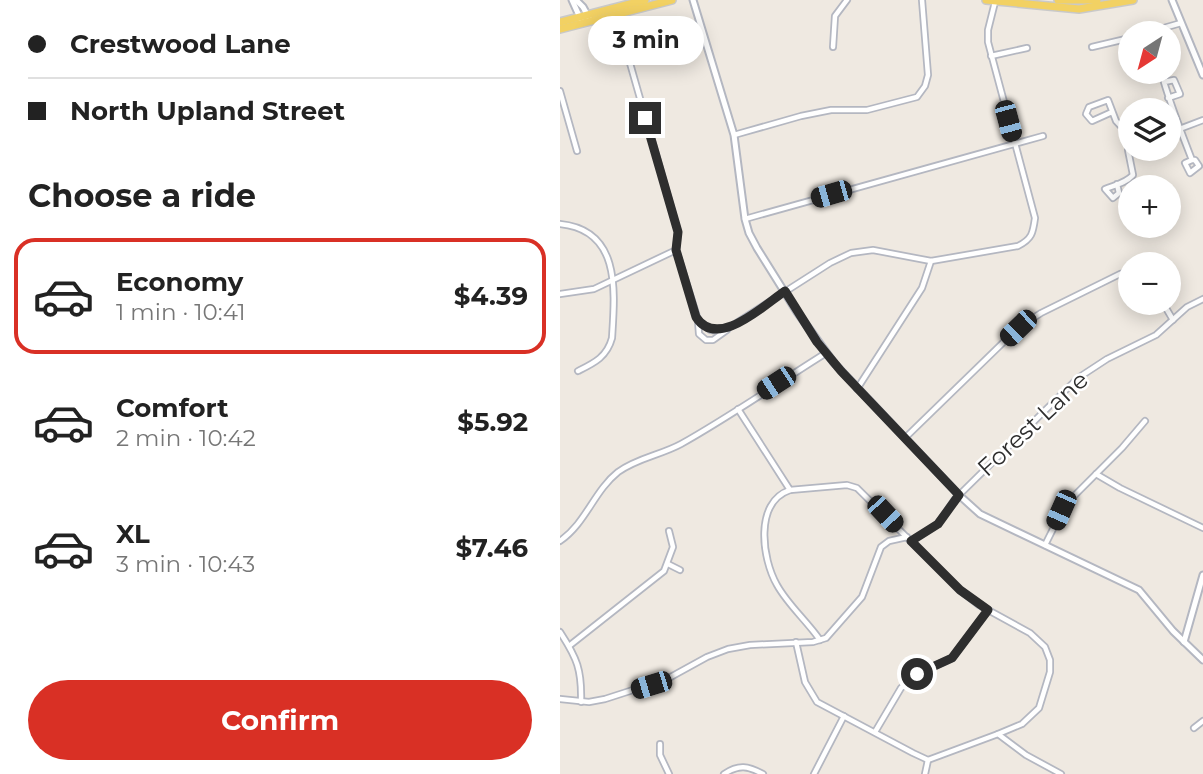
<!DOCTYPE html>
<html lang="en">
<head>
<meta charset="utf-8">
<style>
  :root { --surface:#fff; --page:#f2f2f2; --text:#222; --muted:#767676; --line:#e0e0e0; --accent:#d93025 }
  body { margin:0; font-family:Montserrat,sans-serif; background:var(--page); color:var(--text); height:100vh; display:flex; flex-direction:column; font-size:26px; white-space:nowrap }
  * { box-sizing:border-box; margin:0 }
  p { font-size:23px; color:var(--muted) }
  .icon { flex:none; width:38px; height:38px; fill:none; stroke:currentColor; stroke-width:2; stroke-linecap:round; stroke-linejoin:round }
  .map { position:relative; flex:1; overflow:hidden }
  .side { display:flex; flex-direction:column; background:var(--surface); width:560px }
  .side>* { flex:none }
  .guide { display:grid; align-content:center; height:154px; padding:0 28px; background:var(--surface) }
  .needle { width:46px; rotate:216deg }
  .fabs { position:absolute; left:558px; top:21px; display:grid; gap:14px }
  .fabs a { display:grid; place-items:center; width:63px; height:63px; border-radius:50%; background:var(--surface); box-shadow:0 4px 18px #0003; font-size:35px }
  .end { position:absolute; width:32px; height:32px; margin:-16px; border:9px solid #2e2e2e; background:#fff; box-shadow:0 0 0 4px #fff }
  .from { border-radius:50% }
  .bubble { position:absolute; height:49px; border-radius:24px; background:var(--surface); box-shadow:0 4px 18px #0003; font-size:23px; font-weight:700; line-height:49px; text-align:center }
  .car { position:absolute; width:21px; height:42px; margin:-21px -10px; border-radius:9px; box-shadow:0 0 5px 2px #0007; background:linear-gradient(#222 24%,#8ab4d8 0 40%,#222 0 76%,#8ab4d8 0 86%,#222 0) }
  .guide b { display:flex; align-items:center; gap:24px; height:66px; font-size:26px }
  .guide b+b { border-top:2px solid var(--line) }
  .guide i { width:18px; height:18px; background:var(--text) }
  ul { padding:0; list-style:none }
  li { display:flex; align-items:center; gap:21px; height:116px; margin:0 14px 10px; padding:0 14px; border:4px solid transparent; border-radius:21px }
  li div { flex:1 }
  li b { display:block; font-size:26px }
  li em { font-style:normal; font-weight:700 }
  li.selected { border-color:var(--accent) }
  li>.icon { width:63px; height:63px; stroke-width:1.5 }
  h2 { padding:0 28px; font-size:32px; line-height:84px }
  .cta { display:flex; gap:14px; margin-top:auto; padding:14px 28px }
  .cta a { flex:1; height:80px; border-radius:42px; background:var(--accent); color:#fff; font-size:28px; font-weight:700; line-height:80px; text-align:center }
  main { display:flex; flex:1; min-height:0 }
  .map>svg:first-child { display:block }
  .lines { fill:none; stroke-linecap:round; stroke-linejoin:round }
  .minor-casing { stroke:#b4b7c1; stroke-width:8 }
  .tertiary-casing { stroke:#b4b7c1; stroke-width:9 }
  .primary-casing { stroke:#c9c9c9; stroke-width:10 }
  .minor { stroke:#fff; stroke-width:4.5 }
  .tertiary { stroke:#fff; stroke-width:5 }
  .primary { stroke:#f2d163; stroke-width:7 }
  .route { stroke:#2e2e2e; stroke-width:9 }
  .labels { text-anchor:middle; stroke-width:5; stroke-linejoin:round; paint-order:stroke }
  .street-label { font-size:24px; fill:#2e2e2e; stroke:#fff }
</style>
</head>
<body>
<main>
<section class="side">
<div class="guide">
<b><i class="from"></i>Crestwood Lane</b>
<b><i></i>North Upland Street</b>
</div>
<h2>Choose a ride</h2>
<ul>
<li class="selected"><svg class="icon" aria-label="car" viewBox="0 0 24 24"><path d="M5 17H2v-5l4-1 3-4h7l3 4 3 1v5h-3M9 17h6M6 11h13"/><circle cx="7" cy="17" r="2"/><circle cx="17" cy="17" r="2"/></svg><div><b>Economy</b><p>1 min · 10:41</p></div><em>$4.39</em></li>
<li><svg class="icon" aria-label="car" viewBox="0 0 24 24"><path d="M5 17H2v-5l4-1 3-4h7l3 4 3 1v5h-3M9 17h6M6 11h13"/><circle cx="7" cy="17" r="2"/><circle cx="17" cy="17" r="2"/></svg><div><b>Comfort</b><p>2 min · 10:42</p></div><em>$5.92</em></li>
<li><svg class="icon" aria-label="car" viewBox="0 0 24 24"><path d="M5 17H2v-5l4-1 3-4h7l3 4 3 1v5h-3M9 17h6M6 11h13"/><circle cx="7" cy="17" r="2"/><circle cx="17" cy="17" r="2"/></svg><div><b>XL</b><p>3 min · 10:43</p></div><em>$7.46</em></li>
</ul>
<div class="cta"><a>Confirm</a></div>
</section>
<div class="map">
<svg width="643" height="774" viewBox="0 0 643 774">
  <rect width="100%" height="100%" fill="#efe9e1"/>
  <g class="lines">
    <g class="minor-casing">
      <g id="minor">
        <path d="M56,14L118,232L116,250L138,320L150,330L160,331L170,327L270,263L291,253L313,250L371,261L458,246C472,239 473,233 475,218L428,42V30L435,2"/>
        <path d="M586,33L621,23"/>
        <path d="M273,47L275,16L287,0"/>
        <path d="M532,47L570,38"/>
        <path d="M431,56L467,48"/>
        <path d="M0,91L17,151"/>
        <path d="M608,98L620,94L614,80L604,82C612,109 622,134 632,160H635L639,166L630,173L625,163L632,160"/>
        <path d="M552,112L532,121L526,114L529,107L548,100L556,121L570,136"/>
        <path d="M609,133L643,120"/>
        <path d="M174,135L241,116L271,110H307L357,97L365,86L368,75L362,0"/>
        <path d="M557,184L559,193L553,198L545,189C555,185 566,183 573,175L568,150L570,145"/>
        <path d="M185,219L483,136"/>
        <path d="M0,224C61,230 55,291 52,338C47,357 34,363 18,371"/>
        <path d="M0,294L34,289L116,250"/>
        <path d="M603,303L613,320"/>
        <path d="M138,321L139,334L146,340H153L167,330"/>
        <path d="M297,389L362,288L371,261"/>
        <path d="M178,409L230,490L287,485L297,488L400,590L419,605L470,633L485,647L490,660V672L479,708L462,724L438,734"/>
        <path d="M345,438L458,328L481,313L560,274L570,272"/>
        <path d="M536,474L560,488L643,528"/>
        <path d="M230,490C194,502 202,559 217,585C228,605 247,621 260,640"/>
        <path d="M0,541C26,523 34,491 58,472C77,458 101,455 121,444C171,416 218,383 266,353"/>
        <path d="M351,541L378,524L395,499L518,378L547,359L596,335L627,307L643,299"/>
        <path d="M485,545L505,505L562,448L585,421"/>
        <path d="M108,564L120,570"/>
        <path d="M0,632C17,658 22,670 21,702"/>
        <path d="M236,642L245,682L257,702L353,753L368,760L438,734L466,755L501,774"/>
        <path d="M9,646L104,571L113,547L109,531"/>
        <path d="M0,699L29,702L45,699L107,679L147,657L168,649L190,645L253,642L266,638L302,597L321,547L329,541L347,537"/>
        <path d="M634,728L643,721"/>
        <path d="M315,732L341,688L357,674L392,658L428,610"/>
        <path d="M100,744V755L109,774"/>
        <path d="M164,774C179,764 188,766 203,774"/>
        <path d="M254,774L284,716"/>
        <path d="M365,774L368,760"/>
      </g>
    </g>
    <g class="tertiary-casing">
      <g id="tertiary">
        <path d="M12,0L21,20"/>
        <path d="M16,0L23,7L29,18"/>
        <path d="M133,0L174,135L185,219L189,233L197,248L237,312L274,363L399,495L420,514L579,590L613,631L643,660"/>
        <path d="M612,0L643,75"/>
        <path d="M624,642L643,575"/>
      </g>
    </g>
    <g class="primary-casing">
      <g id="primary">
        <path d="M426,0L519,9L573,0"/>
        <path d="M498,0H537"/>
        <path d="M0,22L85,0"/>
        <path d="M0,29L112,0"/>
      </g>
    </g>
    <use href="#minor" class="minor"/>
    <use href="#tertiary" class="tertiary"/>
    <use href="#primary" class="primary"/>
  </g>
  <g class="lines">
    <path class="route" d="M85,118L118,232L116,250L136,317C157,350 203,306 225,291L257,342L281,371L399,495L378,524L351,541L400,590L428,610L392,658L357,674"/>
  </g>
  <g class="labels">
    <g class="street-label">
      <text transform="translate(473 424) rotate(-43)" y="8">Forest Lane</text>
    </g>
  </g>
</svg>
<div class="fabs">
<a><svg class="needle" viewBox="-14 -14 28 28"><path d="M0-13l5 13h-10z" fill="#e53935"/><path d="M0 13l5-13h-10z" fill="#767676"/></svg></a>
<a><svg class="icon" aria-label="layers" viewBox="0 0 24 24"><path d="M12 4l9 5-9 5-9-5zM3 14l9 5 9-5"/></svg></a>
<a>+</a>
<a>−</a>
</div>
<i class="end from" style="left:357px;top:674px"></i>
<i class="end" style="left:85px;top:118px"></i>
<div class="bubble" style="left:28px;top:16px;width:116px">3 min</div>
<i class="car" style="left:448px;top:121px;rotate:165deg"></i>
<i class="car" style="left:271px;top:194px;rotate:254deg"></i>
<i class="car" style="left:458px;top:328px;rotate:226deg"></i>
<i class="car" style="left:216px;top:383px;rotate:237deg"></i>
<i class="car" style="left:501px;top:510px;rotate:204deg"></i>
<i class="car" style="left:325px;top:514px;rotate:137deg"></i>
<i class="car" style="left:91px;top:685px;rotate:253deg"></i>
</div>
</main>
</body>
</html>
